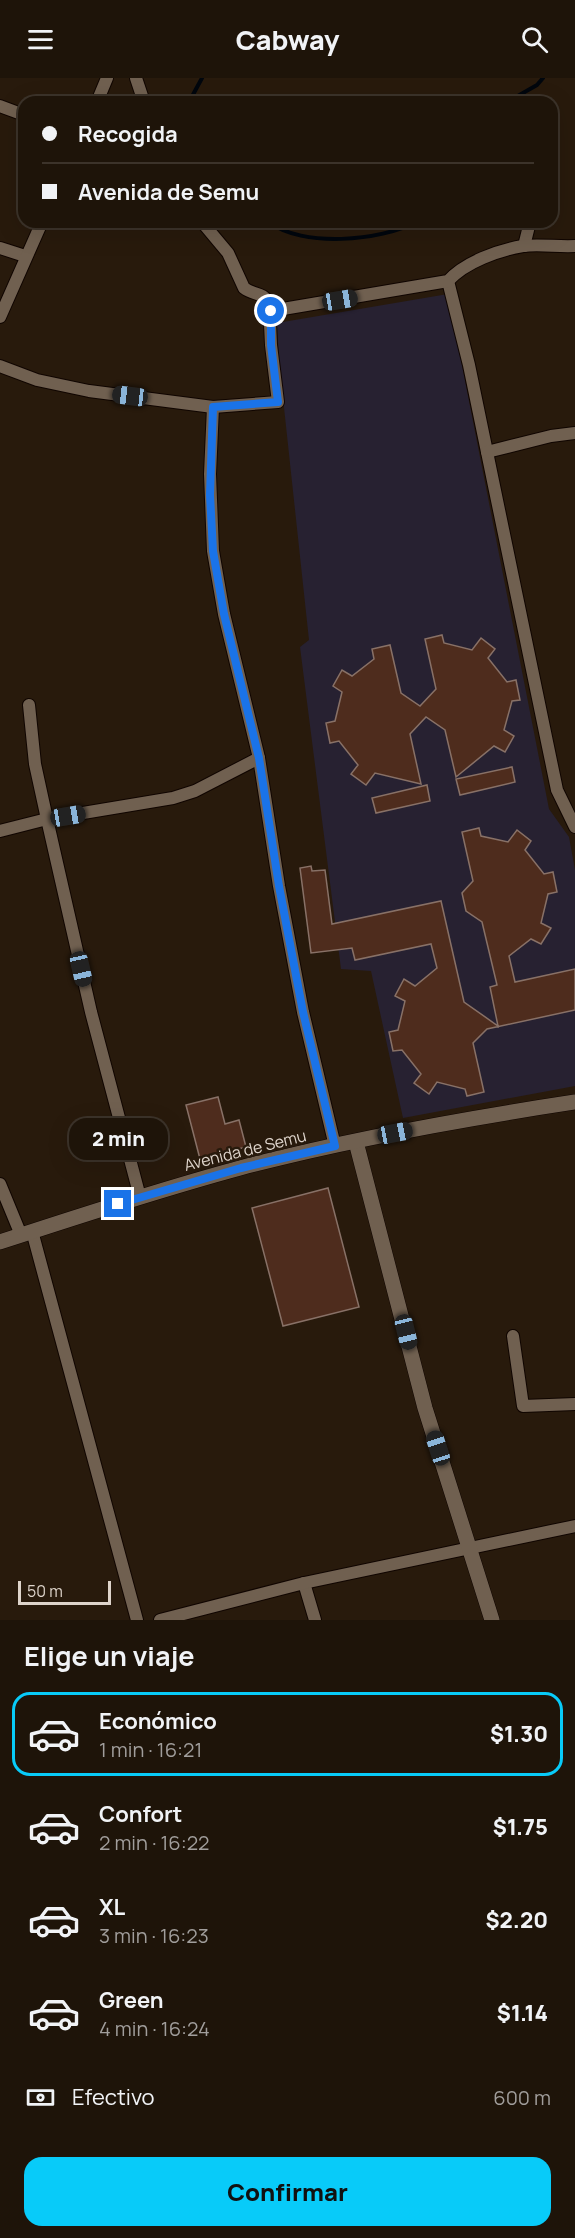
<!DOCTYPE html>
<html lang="es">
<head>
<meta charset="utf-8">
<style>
  :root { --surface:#1e1409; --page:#2b2117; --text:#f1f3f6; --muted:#a19e9c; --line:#3c332a; --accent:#08cbf9 }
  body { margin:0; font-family:Manrope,sans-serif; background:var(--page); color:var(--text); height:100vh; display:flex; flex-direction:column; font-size:22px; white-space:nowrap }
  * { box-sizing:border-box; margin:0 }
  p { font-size:20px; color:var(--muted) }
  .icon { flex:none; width:33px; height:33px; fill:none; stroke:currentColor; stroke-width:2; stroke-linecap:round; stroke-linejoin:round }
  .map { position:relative; height:1542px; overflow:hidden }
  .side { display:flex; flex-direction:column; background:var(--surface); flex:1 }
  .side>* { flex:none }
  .banner { position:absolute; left:18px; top:18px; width:540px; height:132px; border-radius:18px; box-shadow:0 6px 24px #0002,0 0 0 2px var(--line); display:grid; align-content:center; height:132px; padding:0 24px; background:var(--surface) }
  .scale { position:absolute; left:18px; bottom:15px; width:93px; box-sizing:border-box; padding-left:6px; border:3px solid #ded4cb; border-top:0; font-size:16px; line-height:21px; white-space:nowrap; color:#ded4cb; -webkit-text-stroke:4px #281a0c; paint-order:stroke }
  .end { position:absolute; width:27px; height:27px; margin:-14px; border:8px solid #1a73e8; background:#fff; box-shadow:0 0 0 3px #fff }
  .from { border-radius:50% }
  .bubble { position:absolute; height:42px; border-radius:18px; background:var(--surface); box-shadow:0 6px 24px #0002,0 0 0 2px var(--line); font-size:20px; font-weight:800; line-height:42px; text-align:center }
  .car { position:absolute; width:18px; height:36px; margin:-18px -9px; border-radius:8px; box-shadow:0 0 4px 2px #0007; background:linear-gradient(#222 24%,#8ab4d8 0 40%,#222 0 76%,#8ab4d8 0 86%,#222 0) }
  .banner b { display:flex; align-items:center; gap:21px; height:57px; font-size:22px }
  .banner b+b { border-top:2px solid var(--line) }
  .banner i { width:15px; height:15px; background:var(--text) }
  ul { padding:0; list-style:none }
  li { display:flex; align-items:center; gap:18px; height:84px; margin:0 12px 9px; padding:0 12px; border:3px solid transparent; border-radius:18px }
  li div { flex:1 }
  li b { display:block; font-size:22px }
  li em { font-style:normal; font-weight:800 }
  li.active { border-color:var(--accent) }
  li>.icon { width:54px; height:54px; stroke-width:1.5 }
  h2 { padding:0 24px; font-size:27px; line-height:72px }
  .pay { display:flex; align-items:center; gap:15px; height:66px; padding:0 24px; font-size:22px }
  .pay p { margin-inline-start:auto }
  .cta { display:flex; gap:12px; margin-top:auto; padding:12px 24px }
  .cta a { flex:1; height:69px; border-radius:18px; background:var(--accent); color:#111; font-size:24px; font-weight:800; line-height:69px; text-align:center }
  header { display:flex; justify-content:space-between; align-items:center; height:78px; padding:0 24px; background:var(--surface); font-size:27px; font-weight:800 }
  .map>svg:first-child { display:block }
  .commercial { fill:#272131 }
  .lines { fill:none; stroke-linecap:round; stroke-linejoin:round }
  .stream { stroke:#00060d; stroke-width:4 }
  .building { fill:#4e2c1d; stroke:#887167; stroke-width:1.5 }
  .street-casing { stroke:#100500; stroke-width:14 }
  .secondary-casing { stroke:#100500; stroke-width:16 }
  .street { stroke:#706050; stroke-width:12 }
  .secondary { stroke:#706050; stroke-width:15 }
  .route { stroke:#1a73e8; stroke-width:8 }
  .labels { text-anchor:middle; stroke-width:5; stroke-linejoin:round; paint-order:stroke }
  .street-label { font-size:16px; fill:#ded4cb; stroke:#281a0c }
</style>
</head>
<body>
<header><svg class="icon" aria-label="menu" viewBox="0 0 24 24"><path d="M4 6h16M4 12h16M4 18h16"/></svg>Cabway<svg class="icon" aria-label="search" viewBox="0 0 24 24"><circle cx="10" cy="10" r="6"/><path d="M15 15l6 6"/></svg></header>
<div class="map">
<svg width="575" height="1542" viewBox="0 0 575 1542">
  <rect width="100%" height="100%" fill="#281a0c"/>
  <path class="commercial" d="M448,216L549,731L569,759L575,792V1008L403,1040L371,893L341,891L300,569L309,562L279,283L277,245Z"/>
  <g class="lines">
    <g class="stream">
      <path d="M189,24L202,0"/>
      <path d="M507,24L537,7L543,0"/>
      <path d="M269,144C302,170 381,163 416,144"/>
    </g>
  </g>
  <g class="building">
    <path d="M442,557L444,565L472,572L481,560L495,571L488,580L507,604L516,602L520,622L512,623L504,652L514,658L505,674L494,668L456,699L445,652L426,639L410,656L421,706L375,695L366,707L351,696L358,687L339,663L330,665L326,645L335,643L342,614L333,608L342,592L352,598L374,581L372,571L390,567L401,615L420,628L436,611L425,561Z"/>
    <path d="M512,689L515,704L460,717L456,701Z"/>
    <path d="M427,707L430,723L376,735L372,720Z"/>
    <path d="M479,750L481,758L508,764L517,752L531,763L525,772L544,796L553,794L557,814L548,816L541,845L551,850L541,866L531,861L509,878L515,904L575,891V932L487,951L473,965L484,1014L467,1018L465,1011L437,1004L429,1016L414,1005L421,996L402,972L393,973L389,954L398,952L405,923L395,918L404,901L415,908L437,890L431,866L355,882L352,870L311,875L300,790L311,788L312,793L325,792L332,846L441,823L464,924L498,948L490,909L497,907L482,844L466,833L462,815L473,803L462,754Z"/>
    <path d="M218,1019L225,1046L239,1042L246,1069L200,1081L186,1027Z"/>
    <path d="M328,1110L359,1229L283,1248L252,1130Z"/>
  </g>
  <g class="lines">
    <g class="street-casing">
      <g id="street">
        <path d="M136,0L144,24"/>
        <path d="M97,24L107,0"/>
        <path d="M0,28L24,37"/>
        <path d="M524,168L530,144"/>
        <path d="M0,170L25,178"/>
        <path d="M448,203L469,287L557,712L575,749"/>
        <path d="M271,233L448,203C465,184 499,172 523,168C540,166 558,169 575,168"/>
        <path d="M0,239L42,144"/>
        <path d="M0,288L37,302L89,313L213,329L278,324L271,267L269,225C263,214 253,217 244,210L228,175L202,144"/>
        <path d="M213,329L210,396L213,473L224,536L259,680L279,808L303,934L335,1068"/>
        <path d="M487,374L551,358L575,355"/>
        <path d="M29,627L35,686L47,741L91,934L140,1119"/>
        <path d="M0,753L47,741L173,720L195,713L259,680"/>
        <path d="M0,1106L21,1157"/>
        <path d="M32,1153L137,1542"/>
        <path d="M513,1258L523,1328L575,1326"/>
        <path d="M304,1505L315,1542"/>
        <path d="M160,1542L304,1505L575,1448"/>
      </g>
    </g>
    <g class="secondary-casing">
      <g id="secondary">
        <path d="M356,1064L425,1330L492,1542"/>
        <path d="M0,1164C79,1138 159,1112 240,1090C349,1061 463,1041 575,1024"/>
      </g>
    </g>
    <use href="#street" class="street"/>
    <use href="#secondary" class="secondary"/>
  </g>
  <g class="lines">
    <path class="route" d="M118,1126L241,1090L335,1068L303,934L279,808L259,680L224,536L213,473L210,417L213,329L278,324L271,267V233"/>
  </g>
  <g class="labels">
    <g class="street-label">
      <text transform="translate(245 1072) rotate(-14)" y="6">Avenida de Semu</text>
    </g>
  </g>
</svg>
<div class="scale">50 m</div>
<i class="end from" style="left:271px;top:233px"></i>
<i class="end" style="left:118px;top:1126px"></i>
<div class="bubble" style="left:69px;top:1040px;width:99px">2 min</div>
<i class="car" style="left:340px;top:222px;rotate:81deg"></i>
<i class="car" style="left:130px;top:318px;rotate:277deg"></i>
<i class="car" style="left:68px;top:738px;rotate:80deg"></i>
<i class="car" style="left:81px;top:891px;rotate:167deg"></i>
<i class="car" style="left:395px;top:1055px;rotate:79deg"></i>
<i class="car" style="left:406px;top:1254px;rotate:166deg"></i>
<i class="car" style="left:438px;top:1370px;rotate:342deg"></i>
<div class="banner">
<b><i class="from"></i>Recogida</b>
<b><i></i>Avenida de Semu</b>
</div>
</div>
<section class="side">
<h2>Elige un viaje</h2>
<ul>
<li class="active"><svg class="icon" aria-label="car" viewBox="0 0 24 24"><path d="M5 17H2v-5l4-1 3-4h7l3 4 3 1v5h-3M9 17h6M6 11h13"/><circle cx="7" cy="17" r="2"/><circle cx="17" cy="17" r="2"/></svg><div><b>Económico</b><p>1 min · 16:21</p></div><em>$1.30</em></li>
<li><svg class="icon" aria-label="car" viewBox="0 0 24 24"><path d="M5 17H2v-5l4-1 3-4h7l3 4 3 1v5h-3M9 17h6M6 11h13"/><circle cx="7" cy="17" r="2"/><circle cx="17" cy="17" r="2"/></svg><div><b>Confort</b><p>2 min · 16:22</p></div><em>$1.75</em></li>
<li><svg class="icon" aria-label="car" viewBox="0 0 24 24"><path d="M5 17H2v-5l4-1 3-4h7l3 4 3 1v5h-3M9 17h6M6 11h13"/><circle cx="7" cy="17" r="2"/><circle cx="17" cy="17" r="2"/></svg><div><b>XL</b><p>3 min · 16:23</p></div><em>$2.20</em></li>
<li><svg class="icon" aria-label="car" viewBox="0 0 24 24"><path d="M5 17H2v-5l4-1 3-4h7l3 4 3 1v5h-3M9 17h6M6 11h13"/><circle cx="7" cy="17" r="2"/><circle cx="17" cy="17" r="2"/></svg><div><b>Green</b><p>4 min · 16:24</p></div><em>$1.14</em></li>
</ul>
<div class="pay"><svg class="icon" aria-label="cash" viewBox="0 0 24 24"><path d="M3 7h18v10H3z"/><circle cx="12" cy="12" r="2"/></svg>Efectivo<p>600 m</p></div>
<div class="cta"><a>Confirmar</a></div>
</section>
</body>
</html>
